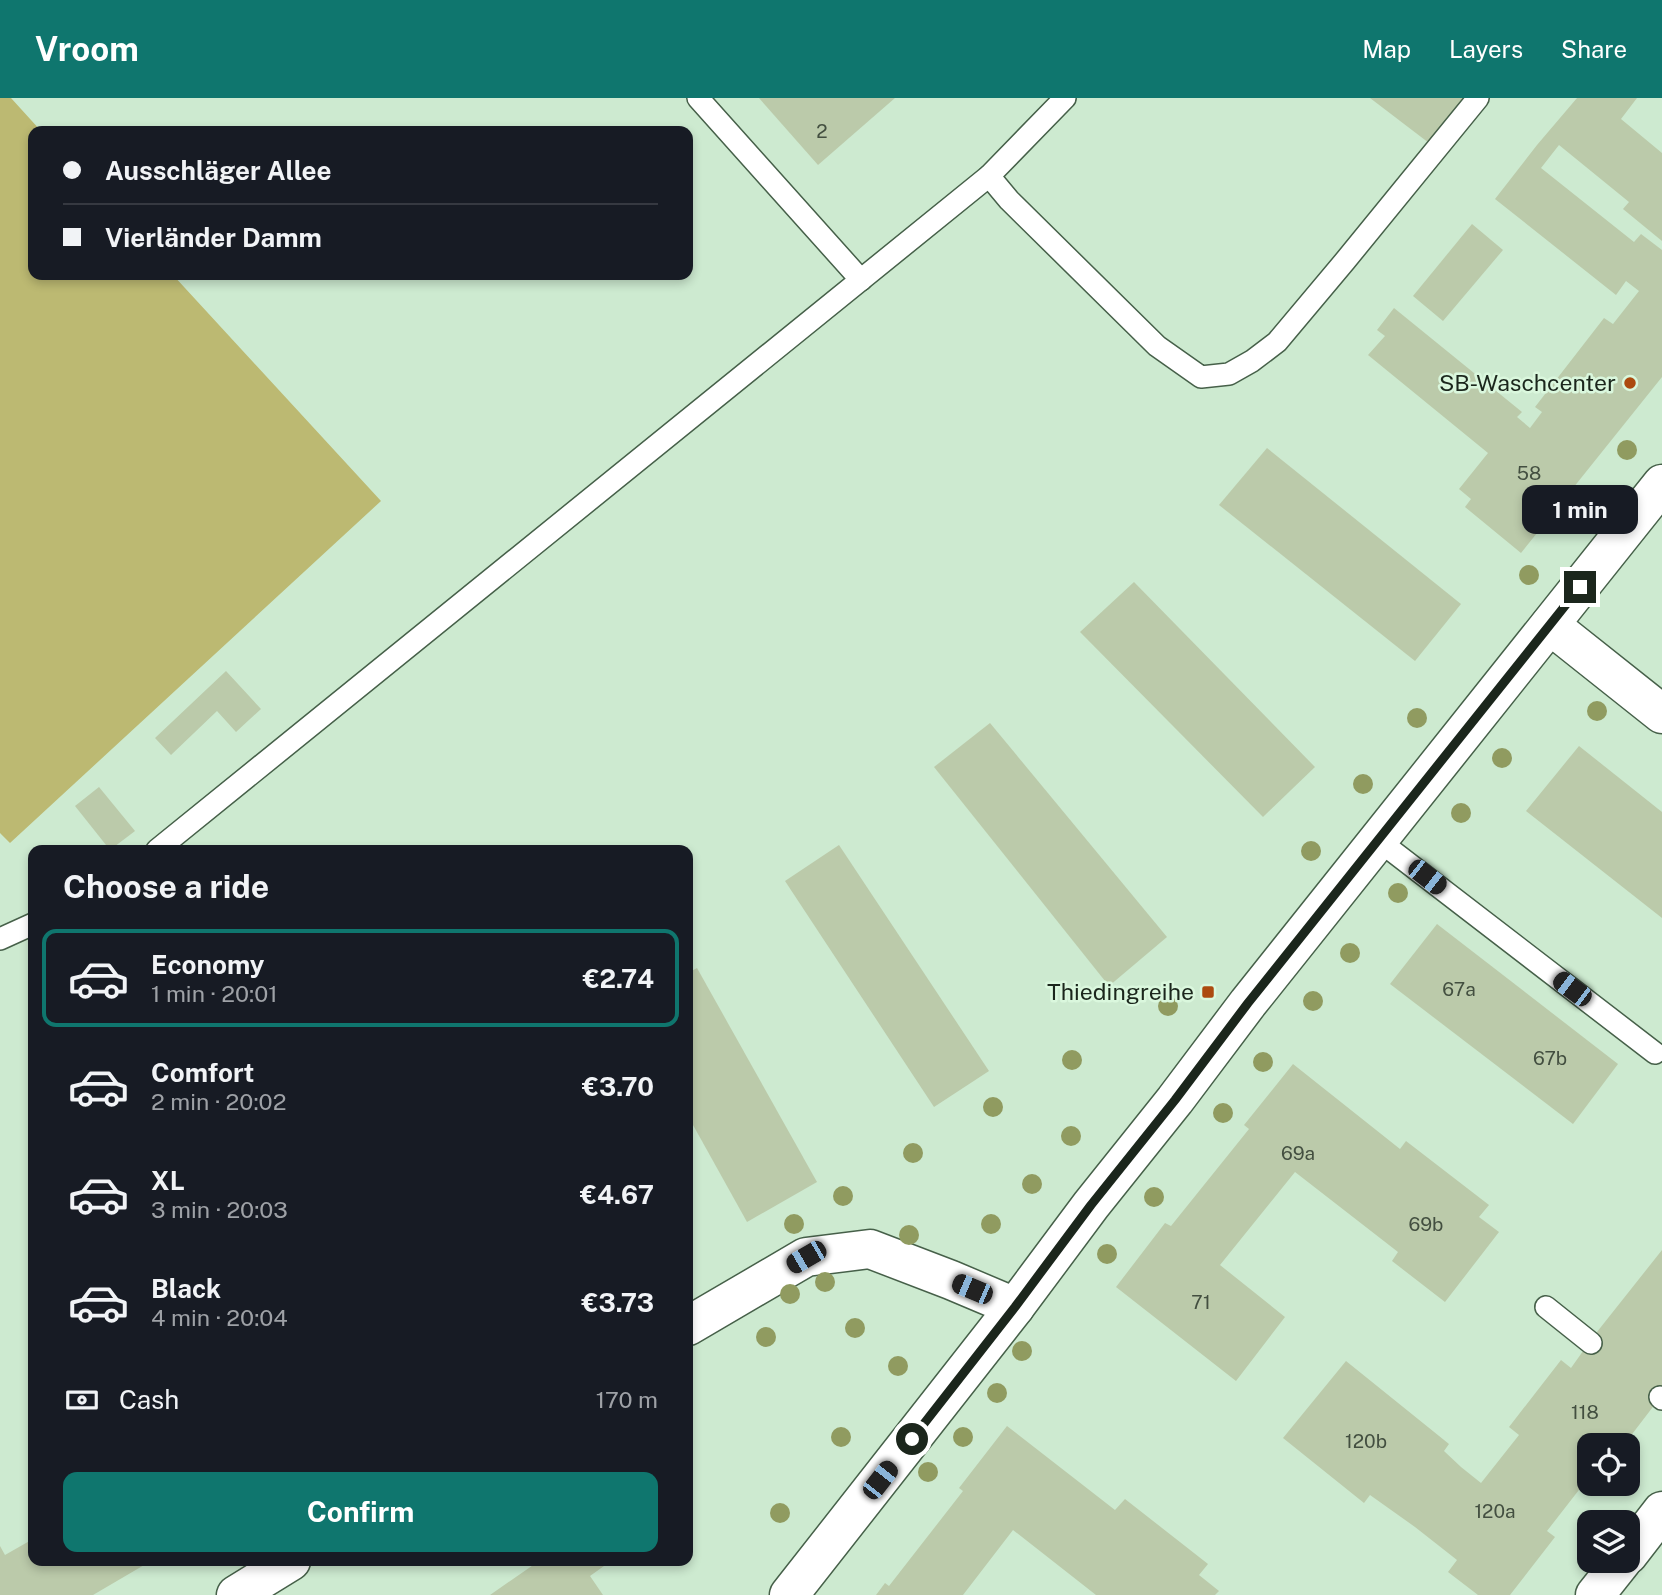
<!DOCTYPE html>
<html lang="en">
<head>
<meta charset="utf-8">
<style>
  :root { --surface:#171b24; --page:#20242c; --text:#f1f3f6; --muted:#9ea1a6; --line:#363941; --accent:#0f766e }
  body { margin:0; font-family:"Public Sans",sans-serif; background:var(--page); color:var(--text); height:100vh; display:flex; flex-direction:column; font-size:26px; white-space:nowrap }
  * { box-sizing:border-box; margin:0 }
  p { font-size:23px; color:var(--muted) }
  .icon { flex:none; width:38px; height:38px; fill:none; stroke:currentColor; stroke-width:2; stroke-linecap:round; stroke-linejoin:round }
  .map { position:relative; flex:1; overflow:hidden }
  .panel { position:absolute; left:28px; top:747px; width:665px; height:721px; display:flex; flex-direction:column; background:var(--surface); border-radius:14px; box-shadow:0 4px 10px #0003 }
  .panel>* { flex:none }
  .guide { position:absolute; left:28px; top:28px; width:665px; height:154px; border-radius:14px; box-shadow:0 4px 10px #0003; display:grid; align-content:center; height:154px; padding:0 35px; background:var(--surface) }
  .fabs { position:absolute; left:1577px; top:1335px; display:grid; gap:14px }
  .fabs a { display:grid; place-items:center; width:63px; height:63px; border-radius:14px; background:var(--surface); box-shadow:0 4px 10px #0003; font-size:35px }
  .end { position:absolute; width:32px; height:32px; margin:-16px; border:9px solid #1b261c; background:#fff; box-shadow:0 0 0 4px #fff }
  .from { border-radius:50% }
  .bubble { position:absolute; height:49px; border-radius:14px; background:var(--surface); box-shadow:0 4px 10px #0003; font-size:23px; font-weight:700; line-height:49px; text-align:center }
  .car { position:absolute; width:21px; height:42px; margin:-21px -10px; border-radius:9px; box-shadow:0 0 5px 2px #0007; background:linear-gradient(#222 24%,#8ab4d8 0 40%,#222 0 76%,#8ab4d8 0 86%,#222 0) }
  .guide b { display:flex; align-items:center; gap:24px; height:66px; font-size:26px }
  .guide b+b { border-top:2px solid var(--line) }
  .guide i { width:18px; height:18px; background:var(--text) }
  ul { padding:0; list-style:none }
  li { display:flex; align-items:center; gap:21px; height:98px; margin:0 14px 10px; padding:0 21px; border:4px solid transparent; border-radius:14px }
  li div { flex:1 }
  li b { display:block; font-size:26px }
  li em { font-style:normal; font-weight:700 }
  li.on { border-color:var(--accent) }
  li>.icon { width:63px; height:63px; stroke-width:1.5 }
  h2 { padding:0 35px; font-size:32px; line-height:84px }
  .pay { display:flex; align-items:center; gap:18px; height:77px; padding:0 35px; font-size:26px }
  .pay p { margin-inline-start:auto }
  .button { display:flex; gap:14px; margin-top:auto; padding:14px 35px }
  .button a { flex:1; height:80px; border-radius:14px; background:var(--accent); color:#fff; font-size:28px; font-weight:700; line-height:80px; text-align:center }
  header { display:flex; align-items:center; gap:42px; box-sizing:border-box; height:98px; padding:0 35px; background:var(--accent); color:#fff }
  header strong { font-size:33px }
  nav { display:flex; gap:38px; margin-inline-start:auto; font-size:24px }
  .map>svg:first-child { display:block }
  .green { fill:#bcb972 }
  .building { fill:#bbcaaa }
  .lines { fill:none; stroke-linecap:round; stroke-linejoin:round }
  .service-casing { stroke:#466049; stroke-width:24 }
  .minor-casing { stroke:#466049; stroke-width:41 }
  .tertiary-casing { stroke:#466049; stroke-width:41 }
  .service { stroke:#fff; stroke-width:21 }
  .minor { stroke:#fff; stroke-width:38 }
  .tertiary { stroke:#fff; stroke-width:38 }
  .tree { fill:#909b60 }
  .route { stroke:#1b261c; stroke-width:9 }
  .poi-dot { fill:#ac4a0f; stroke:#daf7dd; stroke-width:2.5 }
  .labels { text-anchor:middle; stroke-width:5; stroke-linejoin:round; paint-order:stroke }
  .number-label { font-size:19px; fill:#434f40 }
  .poi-label { font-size:23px; fill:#1b261c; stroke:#daf7dd; text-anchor:end }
</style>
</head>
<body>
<header>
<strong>Vroom</strong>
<nav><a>Map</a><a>Layers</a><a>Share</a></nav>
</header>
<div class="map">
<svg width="1662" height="1497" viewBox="0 0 1662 1497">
  <rect width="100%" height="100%" fill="#cdead0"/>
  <path class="green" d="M0,0H11L41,33H33V177H173L381,403L10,745L0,735Z"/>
  <g class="building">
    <path d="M759,0H895L818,67Z"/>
    <path d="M1370,0H1463L1429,45Z"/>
    <path d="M1577,0H1637L1621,21L1662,55V143L1623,111L1629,104L1559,47L1541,70L1634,144L1641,136L1662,152V279L1521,455L1465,409L1471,401L1459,391L1488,355L1368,257L1385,238L1377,232L1394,210L1522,314L1517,319L1530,330L1542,314L1535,309L1604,220L1613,226L1639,193L1626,183L1616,197L1495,101L1537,47Z"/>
    <path d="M1472,126L1503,152L1443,223L1413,198Z"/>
    <path d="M1267,350L1461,506L1415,563L1219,407Z"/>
    <path d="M1134,484L1315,669L1263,719L1080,534Z"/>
    <path d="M226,573L261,611L236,634L217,613L171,657L155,640Z"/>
    <path d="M990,625L1167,839L1109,888L934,669Z"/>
    <path d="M1579,648L1662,714V820L1526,713Z"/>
    <path d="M99,689L135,733L110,752L75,708Z"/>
    <path d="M839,747L989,973L934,1009L785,783Z"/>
    <path d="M1437,826L1618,966L1573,1026L1390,886Z"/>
    <path d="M697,870L817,1084L747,1124L688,1018V875Z"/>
    <path d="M1293,966L1400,1051L1406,1043L1489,1107L1479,1119L1499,1134L1445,1204L1392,1163L1398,1154L1295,1074L1220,1167L1285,1219L1236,1283L1116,1189L1165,1125L1171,1128L1249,1031L1244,1027Z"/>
    <path d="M1662,1152V1297L1623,1348H1589V1379L1547,1433L1555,1439L1510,1497H1478L1448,1474L1457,1462L1415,1429L1370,1397L1364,1405L1283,1340L1346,1263L1449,1346L1444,1353L1461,1369L1481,1385L1519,1337L1509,1329L1561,1262L1571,1270L1593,1239Z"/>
    <path d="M1007,1328L1115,1412L1125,1401L1208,1466L1199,1477L1219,1493L1215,1497H1096L1013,1432L963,1497H876L885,1485L889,1488L963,1393L959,1390Z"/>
    <path d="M33,1441V1463H151L93,1497H0V1448L5,1457Z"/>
    <path d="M539,1463H611L590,1478L603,1497H490Z"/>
  </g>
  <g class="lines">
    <g class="service-casing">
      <g id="service">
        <path d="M698,0L861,182"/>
        <path d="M989,78L1009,102L1157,248L1201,279L1229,276L1252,263L1277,244L1345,163L1478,0"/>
        <path d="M1378,742L1655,955"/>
        <path d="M157,752L989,78L1065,0"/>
        <path d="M0,841L33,826"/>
        <path d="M1546,1209L1591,1245"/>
        <path d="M1660,1299L1662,1301"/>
      </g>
    </g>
    <g class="minor-casing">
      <g id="minor">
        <path d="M1550,527L1662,616"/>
        <path d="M688,1228L806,1159L870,1151L951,1182L1015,1209"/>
        <path d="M1628,1457L1662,1413"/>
        <path d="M236,1497L291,1463"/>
        <path d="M1595,1497L1622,1463"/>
      </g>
    </g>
    <g class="tertiary-casing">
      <path id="tertiary" d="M789,1497L1015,1209L1091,1107L1175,1002L1248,905L1662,386"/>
    </g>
    <use href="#service" class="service"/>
    <use href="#minor" class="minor"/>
    <use href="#tertiary" class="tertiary"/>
  </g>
  <g class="tree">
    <circle cx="1627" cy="352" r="10"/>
    <circle cx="1577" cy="419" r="10"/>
    <circle cx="1529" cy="477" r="10"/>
    <circle cx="1597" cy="613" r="10"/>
    <circle cx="1417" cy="620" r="10"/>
    <circle cx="1502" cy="660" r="10"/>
    <circle cx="1363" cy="686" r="10"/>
    <circle cx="1461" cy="715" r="10"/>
    <circle cx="1311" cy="753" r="10"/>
    <circle cx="1398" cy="795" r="10"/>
    <circle cx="1350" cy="855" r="10"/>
    <circle cx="1313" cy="903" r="10"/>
    <circle cx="1168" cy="908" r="10"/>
    <circle cx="1072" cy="962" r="10"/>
    <circle cx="1263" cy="964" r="10"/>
    <circle cx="993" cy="1009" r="10"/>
    <circle cx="1223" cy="1015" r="10"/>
    <circle cx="1071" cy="1038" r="10"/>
    <circle cx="913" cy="1055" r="10"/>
    <circle cx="1032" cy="1086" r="10"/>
    <circle cx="843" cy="1098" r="10"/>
    <circle cx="1154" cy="1099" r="10"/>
    <circle cx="794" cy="1126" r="10"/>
    <circle cx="991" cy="1126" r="10"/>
    <circle cx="909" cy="1137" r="10"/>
    <circle cx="1107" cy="1156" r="10"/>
    <circle cx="825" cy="1184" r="10"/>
    <circle cx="790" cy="1196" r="10"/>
    <circle cx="855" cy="1230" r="10"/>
    <circle cx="766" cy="1239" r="10"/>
    <circle cx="1022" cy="1253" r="10"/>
    <circle cx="898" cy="1268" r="10"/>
    <circle cx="997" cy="1295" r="10"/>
    <circle cx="841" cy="1339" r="10"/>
    <circle cx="963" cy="1339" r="10"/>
    <circle cx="928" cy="1374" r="10"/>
    <circle cx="780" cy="1415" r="10"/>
  </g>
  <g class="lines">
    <path class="route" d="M912,1341L1015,1209L1091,1107L1175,1002L1248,905L1580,489"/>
  </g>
  <g class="poi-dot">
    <circle cx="1630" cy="285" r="7"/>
    <rect x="1201" y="887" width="14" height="14" rx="3.5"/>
  </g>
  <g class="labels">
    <g class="number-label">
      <text x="822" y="40">2</text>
      <text x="1529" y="382">58</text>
      <text x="1459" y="898">67a</text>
      <text x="1550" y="967">67b</text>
      <text x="1298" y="1062">69a</text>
      <text x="1426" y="1133">69b</text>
      <text x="1201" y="1211">71</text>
      <text x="1585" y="1321">118</text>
      <text x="1366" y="1350">120b</text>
      <text x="1495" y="1420">120a</text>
    </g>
    <g class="poi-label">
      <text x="1616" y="293">SB-Waschcenter</text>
      <text x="1194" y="902">Thiedingreihe</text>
    </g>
  </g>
</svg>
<div class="fabs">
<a><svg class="icon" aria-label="locate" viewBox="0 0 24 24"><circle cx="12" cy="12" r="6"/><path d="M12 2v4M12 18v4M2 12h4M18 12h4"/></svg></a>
<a><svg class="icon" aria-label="layers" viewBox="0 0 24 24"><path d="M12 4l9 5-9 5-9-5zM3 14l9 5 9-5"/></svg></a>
</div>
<i class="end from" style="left:912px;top:1341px"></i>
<i class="end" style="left:1580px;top:489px"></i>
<div class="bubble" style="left:1522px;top:387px;width:116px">1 min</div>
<i class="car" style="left:1427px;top:779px;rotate:128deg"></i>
<i class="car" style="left:1572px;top:891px;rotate:307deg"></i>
<i class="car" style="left:806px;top:1159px;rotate:240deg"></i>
<i class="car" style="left:972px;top:1191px;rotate:293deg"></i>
<i class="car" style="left:880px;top:1382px;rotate:38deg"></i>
<div class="guide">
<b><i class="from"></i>Ausschläger Allee</b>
<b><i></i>Vierländer Damm</b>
</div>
<section class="panel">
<h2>Choose a ride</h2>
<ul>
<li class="on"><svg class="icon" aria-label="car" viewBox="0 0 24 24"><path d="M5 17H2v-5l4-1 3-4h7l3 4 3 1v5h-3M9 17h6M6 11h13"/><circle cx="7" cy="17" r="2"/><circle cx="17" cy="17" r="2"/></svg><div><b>Economy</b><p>1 min · 20:01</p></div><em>€2.74</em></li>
<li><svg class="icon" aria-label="car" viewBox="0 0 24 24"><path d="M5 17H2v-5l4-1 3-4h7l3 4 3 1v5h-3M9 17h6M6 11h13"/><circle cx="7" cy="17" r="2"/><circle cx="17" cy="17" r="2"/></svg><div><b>Comfort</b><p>2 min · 20:02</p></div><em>€3.70</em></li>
<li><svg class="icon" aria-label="car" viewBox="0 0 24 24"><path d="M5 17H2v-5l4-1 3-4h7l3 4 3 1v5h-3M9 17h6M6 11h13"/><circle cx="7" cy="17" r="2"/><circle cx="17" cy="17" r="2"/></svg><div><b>XL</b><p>3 min · 20:03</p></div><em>€4.67</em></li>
<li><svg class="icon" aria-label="car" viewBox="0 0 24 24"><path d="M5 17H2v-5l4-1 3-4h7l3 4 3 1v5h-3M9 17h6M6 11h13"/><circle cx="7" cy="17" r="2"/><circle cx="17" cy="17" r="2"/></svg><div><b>Black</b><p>4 min · 20:04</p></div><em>€3.73</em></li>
</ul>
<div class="pay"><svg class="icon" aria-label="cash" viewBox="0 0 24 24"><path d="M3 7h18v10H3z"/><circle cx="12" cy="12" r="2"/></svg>Cash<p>170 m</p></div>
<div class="button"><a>Confirm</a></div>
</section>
</div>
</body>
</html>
